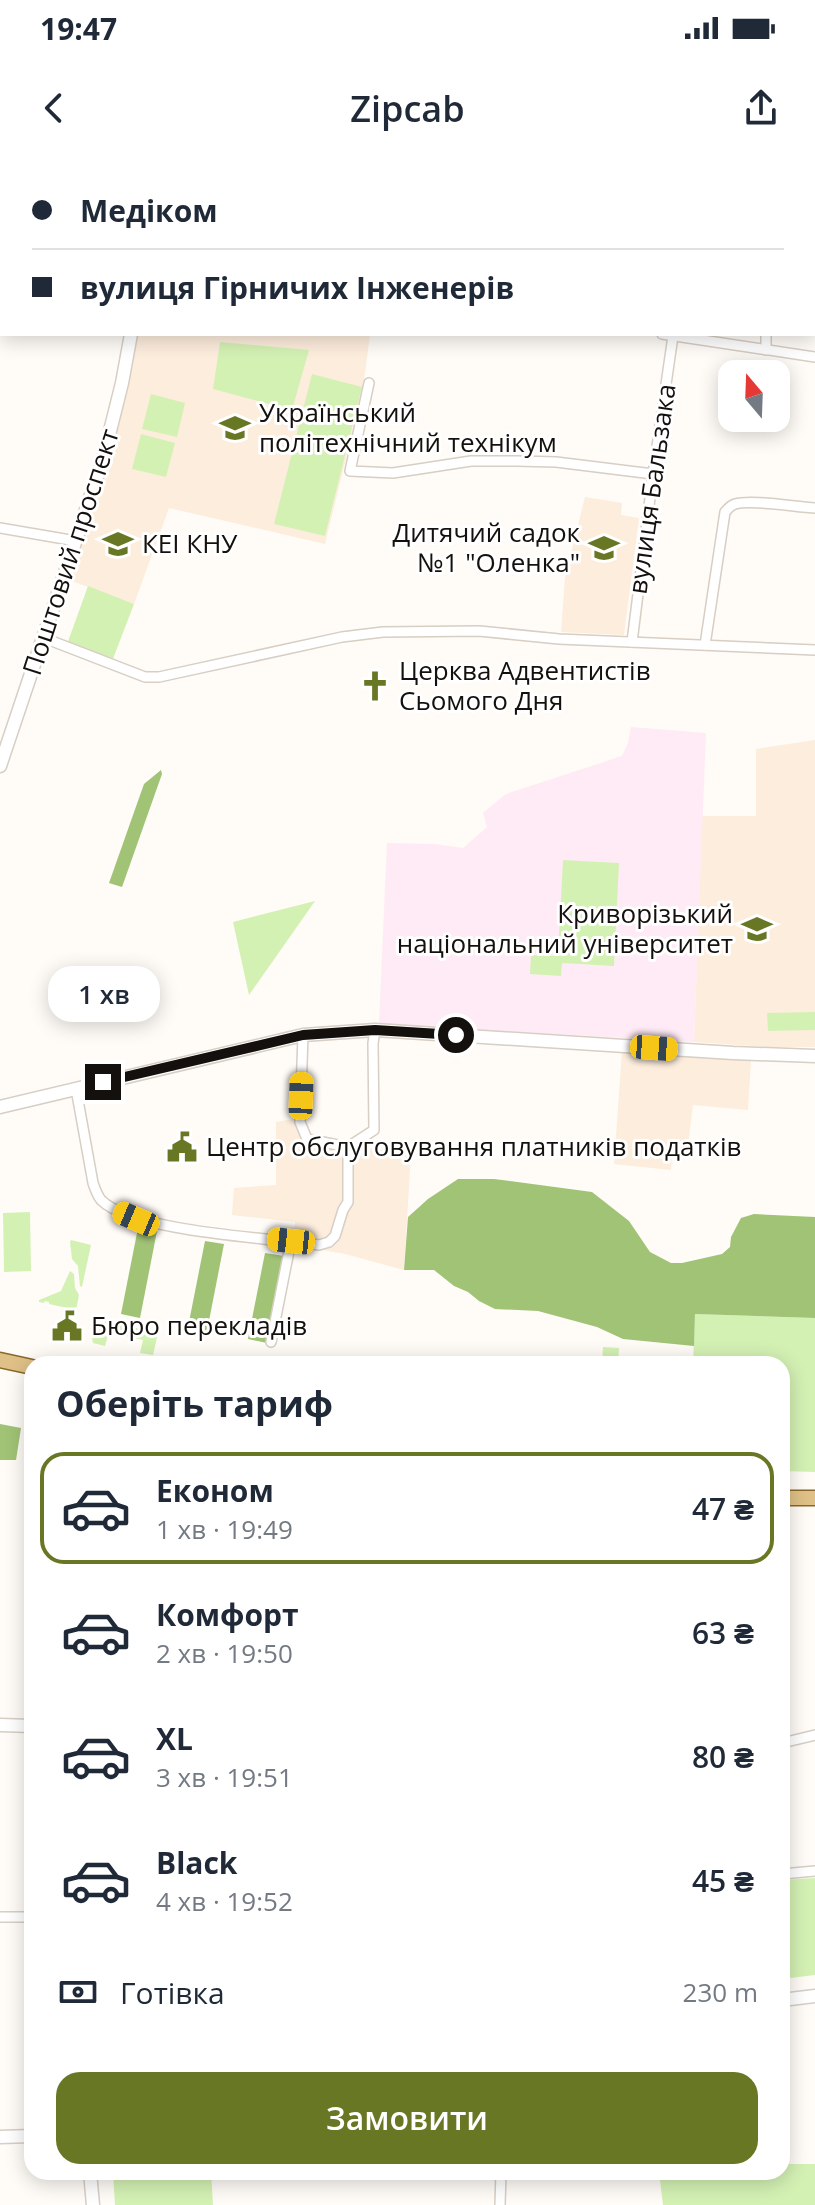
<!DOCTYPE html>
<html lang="uk">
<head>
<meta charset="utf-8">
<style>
  :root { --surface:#fff; --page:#f6f6f7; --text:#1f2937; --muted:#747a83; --line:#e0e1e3; --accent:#687724 }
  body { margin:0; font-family:"Open Sans",sans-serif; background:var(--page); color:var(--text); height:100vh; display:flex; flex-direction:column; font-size:30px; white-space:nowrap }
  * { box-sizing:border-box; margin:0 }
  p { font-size:26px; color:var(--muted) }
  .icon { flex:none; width:44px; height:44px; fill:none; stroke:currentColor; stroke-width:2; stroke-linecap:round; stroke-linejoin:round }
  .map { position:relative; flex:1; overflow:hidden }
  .drawer { position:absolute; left:24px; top:1196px; width:766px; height:824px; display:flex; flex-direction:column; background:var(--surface); border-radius:24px; box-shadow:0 4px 20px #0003 }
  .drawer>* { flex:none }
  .guide { position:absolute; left:0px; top:0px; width:816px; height:176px; box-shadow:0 4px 20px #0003; display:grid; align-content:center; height:176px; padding:0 32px; background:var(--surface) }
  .needle { width:52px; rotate:341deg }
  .fabs { position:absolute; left:718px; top:200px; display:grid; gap:16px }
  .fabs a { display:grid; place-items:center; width:72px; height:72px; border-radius:16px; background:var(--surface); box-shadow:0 4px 20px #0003; font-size:40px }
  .end { position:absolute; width:36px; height:36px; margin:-18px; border:10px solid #14100d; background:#fff; box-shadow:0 0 0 4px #fff }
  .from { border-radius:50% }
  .bubble { position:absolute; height:56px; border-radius:24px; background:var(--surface); box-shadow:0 4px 20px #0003; font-size:26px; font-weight:600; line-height:56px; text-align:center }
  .car { position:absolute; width:24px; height:48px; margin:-24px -12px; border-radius:10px; box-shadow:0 0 6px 2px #0007; background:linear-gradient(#f5c518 24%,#345 0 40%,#f5c518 0 76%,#345 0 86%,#f5c518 0) }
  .guide b { display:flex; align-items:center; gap:28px; height:76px; font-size:30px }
  .guide b+b { border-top:2px solid var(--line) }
  .guide i { width:20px; height:20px; background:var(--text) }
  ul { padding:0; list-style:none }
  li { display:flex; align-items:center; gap:24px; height:112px; margin:0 16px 12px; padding:0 16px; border:4px solid transparent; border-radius:24px }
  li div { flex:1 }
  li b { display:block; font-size:30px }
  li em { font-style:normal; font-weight:600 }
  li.on { border-color:var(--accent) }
  li>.icon { width:72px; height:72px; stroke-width:1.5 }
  h2 { padding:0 32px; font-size:36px; line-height:96px }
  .pay { display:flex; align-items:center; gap:20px; height:88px; padding:0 32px; font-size:30px }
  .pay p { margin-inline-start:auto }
  .cta { display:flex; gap:16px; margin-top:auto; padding:16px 32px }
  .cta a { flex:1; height:92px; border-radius:24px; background:var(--accent); color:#fff; font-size:32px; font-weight:600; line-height:92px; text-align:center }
  .status { display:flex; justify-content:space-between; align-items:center; height:56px; padding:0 40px; background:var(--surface); direction:ltr }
  .status svg { height:22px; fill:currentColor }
  header { display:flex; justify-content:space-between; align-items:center; height:104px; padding:0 32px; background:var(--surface); font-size:36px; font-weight:600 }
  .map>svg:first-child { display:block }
  .built { fill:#fdeddd }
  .medical { fill:#ffebf5 }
  .green { fill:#d4f1b4 }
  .forest { fill:#a0c376 }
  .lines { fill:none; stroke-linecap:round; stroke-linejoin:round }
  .minor-casing { stroke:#d7cec4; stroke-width:12 }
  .tertiary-casing { stroke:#d7cec4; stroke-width:15 }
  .primary-casing { stroke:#8a6828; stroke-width:17 }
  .minor { stroke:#fff; stroke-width:9 }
  .tertiary { stroke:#fff; stroke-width:12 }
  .primary { stroke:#dfc187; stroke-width:14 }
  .route { stroke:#14100d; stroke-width:10 }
  .labels { text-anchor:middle; stroke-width:6; stroke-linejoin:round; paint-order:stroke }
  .poi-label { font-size:26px; fill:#14100d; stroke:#fff; text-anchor:start }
  .street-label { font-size:26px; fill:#14100d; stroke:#fff }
</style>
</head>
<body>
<div class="status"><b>19:47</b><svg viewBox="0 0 49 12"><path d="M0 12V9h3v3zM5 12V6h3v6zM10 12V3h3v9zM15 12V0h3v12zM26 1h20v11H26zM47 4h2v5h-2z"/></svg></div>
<header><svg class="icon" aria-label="back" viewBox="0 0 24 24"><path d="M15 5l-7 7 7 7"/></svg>Zipcab<svg class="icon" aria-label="share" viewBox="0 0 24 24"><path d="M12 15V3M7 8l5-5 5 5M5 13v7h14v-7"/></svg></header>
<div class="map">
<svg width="815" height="2045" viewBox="0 0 815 2045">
  <rect width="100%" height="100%" fill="#fffbf7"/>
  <g class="built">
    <path d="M138,174H370L363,229L325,384L169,348L134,444L69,420L106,307L130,218Z"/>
    <path d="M585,337L622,343L621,355L639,358L624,475L561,472L565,418Z"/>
    <path d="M815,580V887H768L694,882L702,656H756V589Z"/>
    <path d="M622,891L751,900L748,950L693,945L688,985L673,984L671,1010L614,1004Z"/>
    <path d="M300,958L307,979L348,987L411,992L404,1110L345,1094L294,1085L295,1062L232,1055L234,1028L276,1025V962Z"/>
  </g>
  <path class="medical" d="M631,567L706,573L694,882L379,864L387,683L435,684L463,688L487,667L483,653L506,634L622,596L628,583Z"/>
  <g class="green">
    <path d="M220,182L309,190L292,250L213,229Z"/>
    <path d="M312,214L362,227L325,376L274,364Z"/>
    <path d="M151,234L185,243L177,277L142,269Z"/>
    <path d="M141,274L175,283L166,317L132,309Z"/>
    <path d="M88,426L134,444L111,504L66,487Z"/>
    <path d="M563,700L619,703L614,806L562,803L561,816L530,814L531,795L558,796Z"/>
    <path d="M315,741L249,835L233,762Z"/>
    <path d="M815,852V870L768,871L767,853Z"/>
    <path d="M30,1052L31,1111L4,1112L3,1053Z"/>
    <path d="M71,1080L91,1085L82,1127L80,1126L78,1106L72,1099L70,1082Z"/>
    <path d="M70,1111L74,1114L75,1128L79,1135L76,1150L49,1144V1142L45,1141L44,1143L39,1142V1140L61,1131Z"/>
    <path d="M695,1154L815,1158V1312L782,1311V1204H693Z"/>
    <path d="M101,1160L158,1173L153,1195L140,1193L143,1180L109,1172L105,1186L93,1183L92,1178L95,1174L93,1173L94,1168L98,1169L101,1166L98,1164Z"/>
    <path d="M603,1187L619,1188L618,1204H602Z"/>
    <path d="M815,1718V1815L782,1819V1720Z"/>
    <path d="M782,2004H815V2045H663L659,2012H782Z"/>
    <path d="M113,2012H211L213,2045H115Z"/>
  </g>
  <g class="forest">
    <path d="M161,610L162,614L122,727L109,723L144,624Z"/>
    <path d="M458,1019H494L592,1032L629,1061L650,1092L671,1103H682L722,1094L730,1087L731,1077L741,1058L754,1054L815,1057V1158L695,1154L694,1186L623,1179L597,1167L538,1151L495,1149L479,1141L468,1132L454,1126L434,1110H404L408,1057L428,1039Z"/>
    <path d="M138,1068L157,1071L140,1158L121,1154Z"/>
    <path d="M205,1081L224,1084L207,1171L188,1167Z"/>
    <path d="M265,1093L284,1096L267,1183L248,1179Z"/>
    <path d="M0,1264L21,1268L16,1300H0Z"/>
  </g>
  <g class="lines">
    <g class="minor-casing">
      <g id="minor">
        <path d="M756,0V2"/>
        <path d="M0,2H2"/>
        <path d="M569,2V0"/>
        <path d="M814,41H815"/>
        <path d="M662,174L815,197"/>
        <path d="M766,174V190"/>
        <path d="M369,223L350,311L393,313L471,301H517L556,302L653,314"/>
        <path d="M0,368L76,381"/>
        <path d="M44,478L145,517H159L342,477L383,472L479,471L559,479L815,490"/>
        <path d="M632,482L653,314L673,176"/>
        <path d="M705,485L725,352C729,348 729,346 735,344C752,339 795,347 815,348"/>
        <path d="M76,929L93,1023C95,1029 97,1035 101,1040C133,1072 271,1078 319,1085L329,1082L335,1076L343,1050L348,1042V987L307,979L300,962L303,875"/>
        <path d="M348,987L374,970L373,883L375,870"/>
        <path d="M271,1182L291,1081"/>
        <path d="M782,1583L815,1575"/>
        <path d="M782,1714L815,1711"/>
        <path d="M0,1757H32"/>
        <path d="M500,2045L501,2012"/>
      </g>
    </g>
    <g class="tertiary-casing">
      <g id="tertiary">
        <path d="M161,2L162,0"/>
        <path d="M0,606L103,299L122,223L131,174"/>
        <path d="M0,947L303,875L375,870L733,893L815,896"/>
        <path d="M0,1565L32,1566"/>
        <path d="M782,1840L815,1836"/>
        <path d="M0,1977L32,1976"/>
        <path d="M90,2012L93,2045"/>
      </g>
    </g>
    <g class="primary-casing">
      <g id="primary">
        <path d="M0,1200L32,1207"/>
        <path d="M782,1338H815"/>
      </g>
    </g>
    <use href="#minor" class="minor"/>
    <use href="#tertiary" class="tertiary"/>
    <use href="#primary" class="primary"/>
  </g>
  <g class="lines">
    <path class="route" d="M103,922L303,875L375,870L456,875"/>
  </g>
  <defs>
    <g id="university-bare" transform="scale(2.4)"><path d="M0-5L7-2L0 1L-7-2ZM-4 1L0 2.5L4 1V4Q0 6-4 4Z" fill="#687724" stroke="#fff" stroke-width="2.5" paint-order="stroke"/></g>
    <g id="school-bare" transform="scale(2.4)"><path d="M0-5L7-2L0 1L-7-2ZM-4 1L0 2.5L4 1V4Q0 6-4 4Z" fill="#687724" stroke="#fff" stroke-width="2.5" paint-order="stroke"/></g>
    <g id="church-bare" transform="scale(2.4)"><path d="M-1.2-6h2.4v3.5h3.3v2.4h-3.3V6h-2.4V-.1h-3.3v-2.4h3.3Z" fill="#687724" stroke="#fff" stroke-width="2.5" paint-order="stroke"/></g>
    <g id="civic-bare" transform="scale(2.4)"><path d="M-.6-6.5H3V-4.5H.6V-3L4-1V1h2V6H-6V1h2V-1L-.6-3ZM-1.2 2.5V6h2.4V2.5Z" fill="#687724" stroke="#fff" stroke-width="2.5" paint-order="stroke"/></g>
  </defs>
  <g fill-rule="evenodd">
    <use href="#university-bare" x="235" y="268"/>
    <use href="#university-bare" x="118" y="384"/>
    <use href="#school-bare" x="604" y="388"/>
    <use href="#church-bare" x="375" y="526"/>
    <use href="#university-bare" x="757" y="769"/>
    <use href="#civic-bare" x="182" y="987"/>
    <use href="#civic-bare" x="67" y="1166"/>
  </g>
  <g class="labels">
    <g class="poi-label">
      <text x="259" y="262">Український<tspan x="259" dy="30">політехнічний технікум</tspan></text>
      <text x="580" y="382" text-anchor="end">Дитячий садок<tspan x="580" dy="30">№1 "Оленка"</tspan></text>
      <text x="142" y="393">КЕІ КНУ</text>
      <text x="399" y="520">Церква Адвентистів<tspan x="399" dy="30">Сьомого Дня</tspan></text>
      <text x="733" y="763" text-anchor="end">Криворізький<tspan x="733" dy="30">національний університет</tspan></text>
      <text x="206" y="996">Центр обслуговування платників податків</text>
      <text x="91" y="1175">Бюро перекладів</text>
    </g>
    <g class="street-label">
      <text transform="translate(652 329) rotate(-82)" y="9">вулиця Бальзака</text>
      <text transform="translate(71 392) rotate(-72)" y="9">Поштовий проспект</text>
    </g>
  </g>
</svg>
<div class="fabs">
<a><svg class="needle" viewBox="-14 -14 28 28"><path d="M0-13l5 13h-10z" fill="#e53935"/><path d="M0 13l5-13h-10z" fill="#747a83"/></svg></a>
</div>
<i class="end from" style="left:456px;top:875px"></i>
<i class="end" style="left:103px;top:922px"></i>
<div class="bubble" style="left:48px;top:806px;width:112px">1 хв</div>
<i class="car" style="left:654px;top:888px;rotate:94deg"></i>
<i class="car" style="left:301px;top:936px;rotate:2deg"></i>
<i class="car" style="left:136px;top:1059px;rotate:293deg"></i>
<i class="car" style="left:291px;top:1081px;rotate:276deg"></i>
<div class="guide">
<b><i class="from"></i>Медіком</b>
<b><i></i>вулиця Гірничих Інженерів</b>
</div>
<section class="drawer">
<h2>Оберіть тариф</h2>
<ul>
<li class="on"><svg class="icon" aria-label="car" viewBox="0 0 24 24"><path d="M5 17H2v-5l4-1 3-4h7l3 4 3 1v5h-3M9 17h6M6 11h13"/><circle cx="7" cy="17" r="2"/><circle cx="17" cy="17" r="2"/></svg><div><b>Економ</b><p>1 хв · 19:49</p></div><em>47 ₴</em></li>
<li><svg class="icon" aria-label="car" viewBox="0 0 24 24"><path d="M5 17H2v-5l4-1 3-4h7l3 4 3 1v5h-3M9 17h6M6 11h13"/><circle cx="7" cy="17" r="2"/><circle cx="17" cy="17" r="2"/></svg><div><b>Комфорт</b><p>2 хв · 19:50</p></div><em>63 ₴</em></li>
<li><svg class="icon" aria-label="car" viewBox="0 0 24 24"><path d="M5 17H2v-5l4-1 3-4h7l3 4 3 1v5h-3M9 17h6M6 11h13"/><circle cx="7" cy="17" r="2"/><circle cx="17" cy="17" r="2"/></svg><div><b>XL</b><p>3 хв · 19:51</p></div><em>80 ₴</em></li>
<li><svg class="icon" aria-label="car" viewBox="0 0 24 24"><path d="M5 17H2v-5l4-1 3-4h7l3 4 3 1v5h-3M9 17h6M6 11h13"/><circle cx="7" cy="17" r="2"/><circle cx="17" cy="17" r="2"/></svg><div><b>Black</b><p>4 хв · 19:52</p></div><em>45 ₴</em></li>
</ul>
<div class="pay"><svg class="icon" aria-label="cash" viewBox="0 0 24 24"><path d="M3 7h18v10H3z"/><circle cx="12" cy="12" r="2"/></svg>Готівка<p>230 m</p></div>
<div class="cta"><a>Замовити</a></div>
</section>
</div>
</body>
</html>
